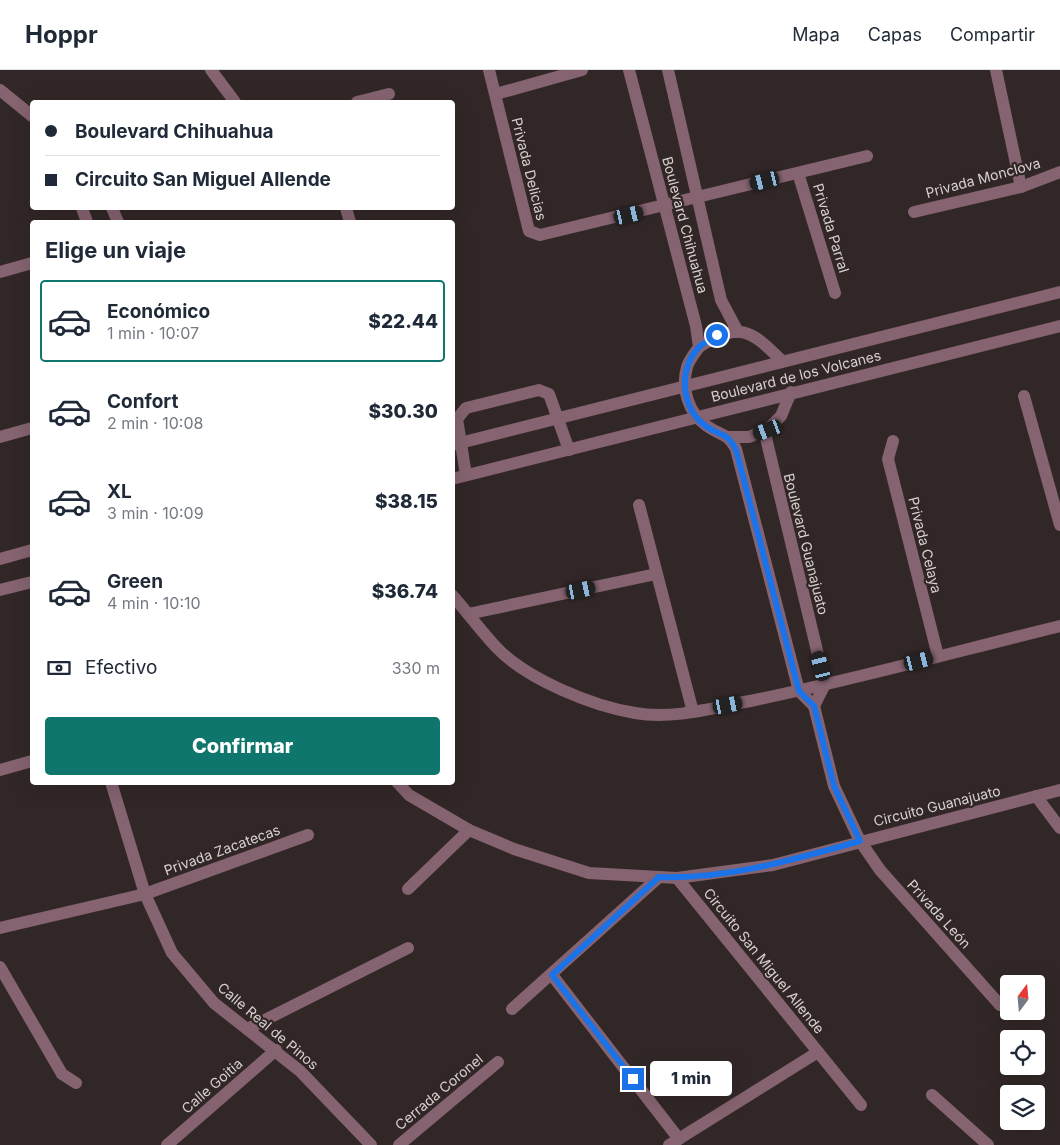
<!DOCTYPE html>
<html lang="es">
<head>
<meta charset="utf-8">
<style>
  :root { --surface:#fff; --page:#f6f6f7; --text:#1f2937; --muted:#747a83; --line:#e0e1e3; --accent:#0f766e }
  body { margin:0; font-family:Inter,sans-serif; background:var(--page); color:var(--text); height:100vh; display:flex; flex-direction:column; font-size:19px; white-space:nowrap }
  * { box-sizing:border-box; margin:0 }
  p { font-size:16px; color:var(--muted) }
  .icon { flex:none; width:28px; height:28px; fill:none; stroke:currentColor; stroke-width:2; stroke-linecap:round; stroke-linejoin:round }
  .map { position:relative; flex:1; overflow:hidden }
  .drawer { position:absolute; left:30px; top:150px; width:425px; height:565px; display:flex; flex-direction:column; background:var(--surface); border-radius:5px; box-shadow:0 5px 20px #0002 }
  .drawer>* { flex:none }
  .hud { position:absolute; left:30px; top:30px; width:425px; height:110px; border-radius:5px; box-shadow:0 5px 20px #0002; display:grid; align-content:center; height:110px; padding:0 15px; background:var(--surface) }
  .needle { width:32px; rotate:16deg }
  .controls { position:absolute; left:1000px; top:905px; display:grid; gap:10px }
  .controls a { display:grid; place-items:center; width:45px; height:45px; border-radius:5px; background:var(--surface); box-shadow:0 5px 20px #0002; font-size:25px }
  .end { position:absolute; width:22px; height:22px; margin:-11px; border:6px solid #1a73e8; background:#fff; box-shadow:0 0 0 2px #fff }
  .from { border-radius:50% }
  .bubble { position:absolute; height:35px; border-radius:5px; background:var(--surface); box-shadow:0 5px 20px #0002; font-size:16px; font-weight:800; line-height:35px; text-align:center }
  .car { position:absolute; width:15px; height:30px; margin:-15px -8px; border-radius:6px; box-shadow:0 0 4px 1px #0007; background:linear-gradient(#222 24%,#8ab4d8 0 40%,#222 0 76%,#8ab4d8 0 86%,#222 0) }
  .hud b { display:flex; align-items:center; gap:18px; height:48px; font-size:19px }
  .hud b+b { border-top:1px solid var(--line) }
  .hud i { width:12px; height:12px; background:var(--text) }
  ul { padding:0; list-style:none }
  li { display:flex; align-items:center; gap:15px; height:82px; margin:0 10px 8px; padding:0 5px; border:2px solid transparent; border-radius:5px }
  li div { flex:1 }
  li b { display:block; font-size:19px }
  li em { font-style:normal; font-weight:800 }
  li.current { border-color:var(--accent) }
  li>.icon { width:45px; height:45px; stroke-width:1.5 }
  h2 { padding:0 15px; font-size:22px; line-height:60px }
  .pay { display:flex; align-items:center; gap:12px; height:55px; padding:0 15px; font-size:19px }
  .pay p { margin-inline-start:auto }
  .button { display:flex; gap:10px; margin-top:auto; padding:10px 15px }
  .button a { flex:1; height:58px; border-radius:5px; background:var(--accent); color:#fff; font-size:20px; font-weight:800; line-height:58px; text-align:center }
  header { display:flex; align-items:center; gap:30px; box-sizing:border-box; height:70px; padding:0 25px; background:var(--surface); border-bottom:1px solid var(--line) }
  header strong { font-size:24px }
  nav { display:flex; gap:28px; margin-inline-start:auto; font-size:18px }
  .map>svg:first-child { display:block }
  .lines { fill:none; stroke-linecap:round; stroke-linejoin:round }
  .minor { stroke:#856370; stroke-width:12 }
  .route { stroke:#1a73e8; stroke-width:6 }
  .labels { text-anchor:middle; stroke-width:4.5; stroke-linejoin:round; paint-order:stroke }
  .street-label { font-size:14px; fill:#d7d0cf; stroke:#322727 }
</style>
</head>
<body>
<header>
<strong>Hoppr</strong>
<nav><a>Mapa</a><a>Capas</a><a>Compartir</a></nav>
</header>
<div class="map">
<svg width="1060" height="1075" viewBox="0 0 1060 1075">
  <rect width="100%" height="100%" fill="#322727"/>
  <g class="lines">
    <g class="minor">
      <path d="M211,0L235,32"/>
      <path d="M489,0L529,161L540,165L867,86"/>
      <path d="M629,0L696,256L699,277C695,283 689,290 687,297C681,318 688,343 707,356C722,367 726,361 736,379L799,621L814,636L834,716L860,771L880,800L1000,935"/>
      <path d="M668,0L721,230L738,262"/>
      <path d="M996,0L1021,117"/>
      <path d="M0,20L32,46"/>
      <path d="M496,24L582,0"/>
      <path d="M357,32L389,24"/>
      <path d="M798,103L835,223"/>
      <path d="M82,138L87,152"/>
      <path d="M112,138L118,152"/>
      <path d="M346,138L350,152"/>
      <path d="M914,142L1021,117L1060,102"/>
      <path d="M0,202L32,193"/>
      <path d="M699,277C740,251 751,260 782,291"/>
      <path d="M791,322L781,346L768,359L766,368L825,614L814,636"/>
      <path d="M1024,326L1060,455"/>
      <path d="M0,367L32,358"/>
      <path d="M729,367H749L768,359"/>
      <path d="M893,371L888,389L938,586"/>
      <path d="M452,375L1060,222"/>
      <path d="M466,405L457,349L466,338L539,320L549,324L569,380"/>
      <path d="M452,409L1060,256"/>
      <path d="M639,435L693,642"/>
      <path d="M0,489L32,480"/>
      <path d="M0,520L32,512"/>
      <path d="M452,525C467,542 481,561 496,577C526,609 592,636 635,643C674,650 716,637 755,630C857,609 958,581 1060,556"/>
      <path d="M468,544L656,504"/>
      <path d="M0,700L32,691"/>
      <path d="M111,712L145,824L172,883L214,933L300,1001L371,1075"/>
      <path d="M397,712L409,725L469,760L514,779L589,803L677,808L773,795L1060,720"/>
      <path d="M1036,726L1060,758"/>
      <path d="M677,808L861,1035"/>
      <path d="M408,819L469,760"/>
      <path d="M0,858L145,824L308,765"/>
      <path d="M0,897L62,1004L76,1013"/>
      <path d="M552,905L679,1069"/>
      <path d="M512,939L659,807"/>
      <path d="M247,959L408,878"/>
      <path d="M932,1025L988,1075"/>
      <path d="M167,1075L276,980"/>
      <path d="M399,1075L498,992"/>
      <path d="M669,1075L818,982"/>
    </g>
  </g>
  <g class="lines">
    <path class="route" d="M633,1009L552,905L659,807C726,810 795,789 860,771L834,716L814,636L799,621L736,380C726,361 722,367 707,357C681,339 678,301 698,278C703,273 711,269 717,265"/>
  </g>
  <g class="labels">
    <g class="street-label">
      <text transform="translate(529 99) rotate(76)" y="5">Privada Delicias</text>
      <text transform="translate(983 108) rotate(-15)" y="5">Privada Monclova</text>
      <text transform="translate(685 155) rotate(75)" y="5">Boulevard Chihuahua</text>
      <text transform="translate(831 158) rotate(73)" y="5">Privada Parral</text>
      <text transform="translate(796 306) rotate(-14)" y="5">Boulevard de los Volcanes</text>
      <text transform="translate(806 474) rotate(76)" y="5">Boulevard Guanajuato</text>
      <text transform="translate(925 475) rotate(76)" y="5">Privada Celaya</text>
      <text transform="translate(937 736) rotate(-14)" y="5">Circuito Guanajuato</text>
      <text transform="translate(222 780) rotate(-20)" y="5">Privada Zacatecas</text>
      <text transform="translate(939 844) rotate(48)" y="5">Privada León</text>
      <text transform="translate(764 891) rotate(51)" y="5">Circuito San Miguel Allende</text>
      <text transform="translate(268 956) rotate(40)" y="5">Calle Real de Pinos</text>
      <text transform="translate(212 1016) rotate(-41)" y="5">Calle Goitia</text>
      <text transform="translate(439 1022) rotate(-40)" y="5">Cerrada Coronel</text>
    </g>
  </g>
</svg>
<div class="controls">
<a><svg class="needle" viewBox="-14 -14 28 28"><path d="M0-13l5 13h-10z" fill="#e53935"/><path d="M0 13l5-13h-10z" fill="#747a83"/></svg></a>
<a><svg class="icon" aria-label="locate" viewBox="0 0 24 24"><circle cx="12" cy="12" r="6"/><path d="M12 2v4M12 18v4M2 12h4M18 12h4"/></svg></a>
<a><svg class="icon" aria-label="layers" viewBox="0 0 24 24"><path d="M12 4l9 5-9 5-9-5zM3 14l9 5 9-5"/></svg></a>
</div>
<i class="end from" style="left:717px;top:265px"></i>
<i class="end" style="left:633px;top:1009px"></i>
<div class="bubble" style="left:650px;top:991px;width:82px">1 min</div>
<i class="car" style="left:765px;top:111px;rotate:256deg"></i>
<i class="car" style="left:629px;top:145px;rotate:77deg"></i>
<i class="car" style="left:768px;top:360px;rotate:249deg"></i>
<i class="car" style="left:581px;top:520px;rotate:78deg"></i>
<i class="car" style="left:919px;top:591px;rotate:76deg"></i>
<i class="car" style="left:821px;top:596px;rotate:346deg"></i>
<i class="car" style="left:728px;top:635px;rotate:79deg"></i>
<div class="hud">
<b><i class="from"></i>Boulevard Chihuahua</b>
<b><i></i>Circuito San Miguel Allende</b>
</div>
<section class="drawer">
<h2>Elige un viaje</h2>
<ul>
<li class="current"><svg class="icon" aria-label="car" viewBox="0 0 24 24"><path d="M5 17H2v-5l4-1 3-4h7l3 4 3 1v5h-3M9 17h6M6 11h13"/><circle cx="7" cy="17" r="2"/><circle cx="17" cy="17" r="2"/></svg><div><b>Económico</b><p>1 min · 10:07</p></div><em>$22.44</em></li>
<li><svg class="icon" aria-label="car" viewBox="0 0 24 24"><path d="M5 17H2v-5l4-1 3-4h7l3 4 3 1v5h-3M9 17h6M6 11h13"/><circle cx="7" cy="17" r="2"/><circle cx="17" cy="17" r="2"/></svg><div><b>Confort</b><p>2 min · 10:08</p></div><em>$30.30</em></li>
<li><svg class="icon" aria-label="car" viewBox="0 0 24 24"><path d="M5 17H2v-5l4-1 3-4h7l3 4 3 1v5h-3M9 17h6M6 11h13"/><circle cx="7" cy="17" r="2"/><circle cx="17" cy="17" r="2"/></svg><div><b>XL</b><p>3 min · 10:09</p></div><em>$38.15</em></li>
<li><svg class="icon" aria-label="car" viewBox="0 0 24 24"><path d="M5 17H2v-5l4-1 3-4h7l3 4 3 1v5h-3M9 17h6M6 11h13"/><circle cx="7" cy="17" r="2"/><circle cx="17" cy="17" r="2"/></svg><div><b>Green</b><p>4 min · 10:10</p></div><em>$36.74</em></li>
</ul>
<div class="pay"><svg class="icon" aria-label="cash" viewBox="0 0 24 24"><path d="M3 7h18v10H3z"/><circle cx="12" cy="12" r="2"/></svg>Efectivo<p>330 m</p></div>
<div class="button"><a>Confirmar</a></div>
</section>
</div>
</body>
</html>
